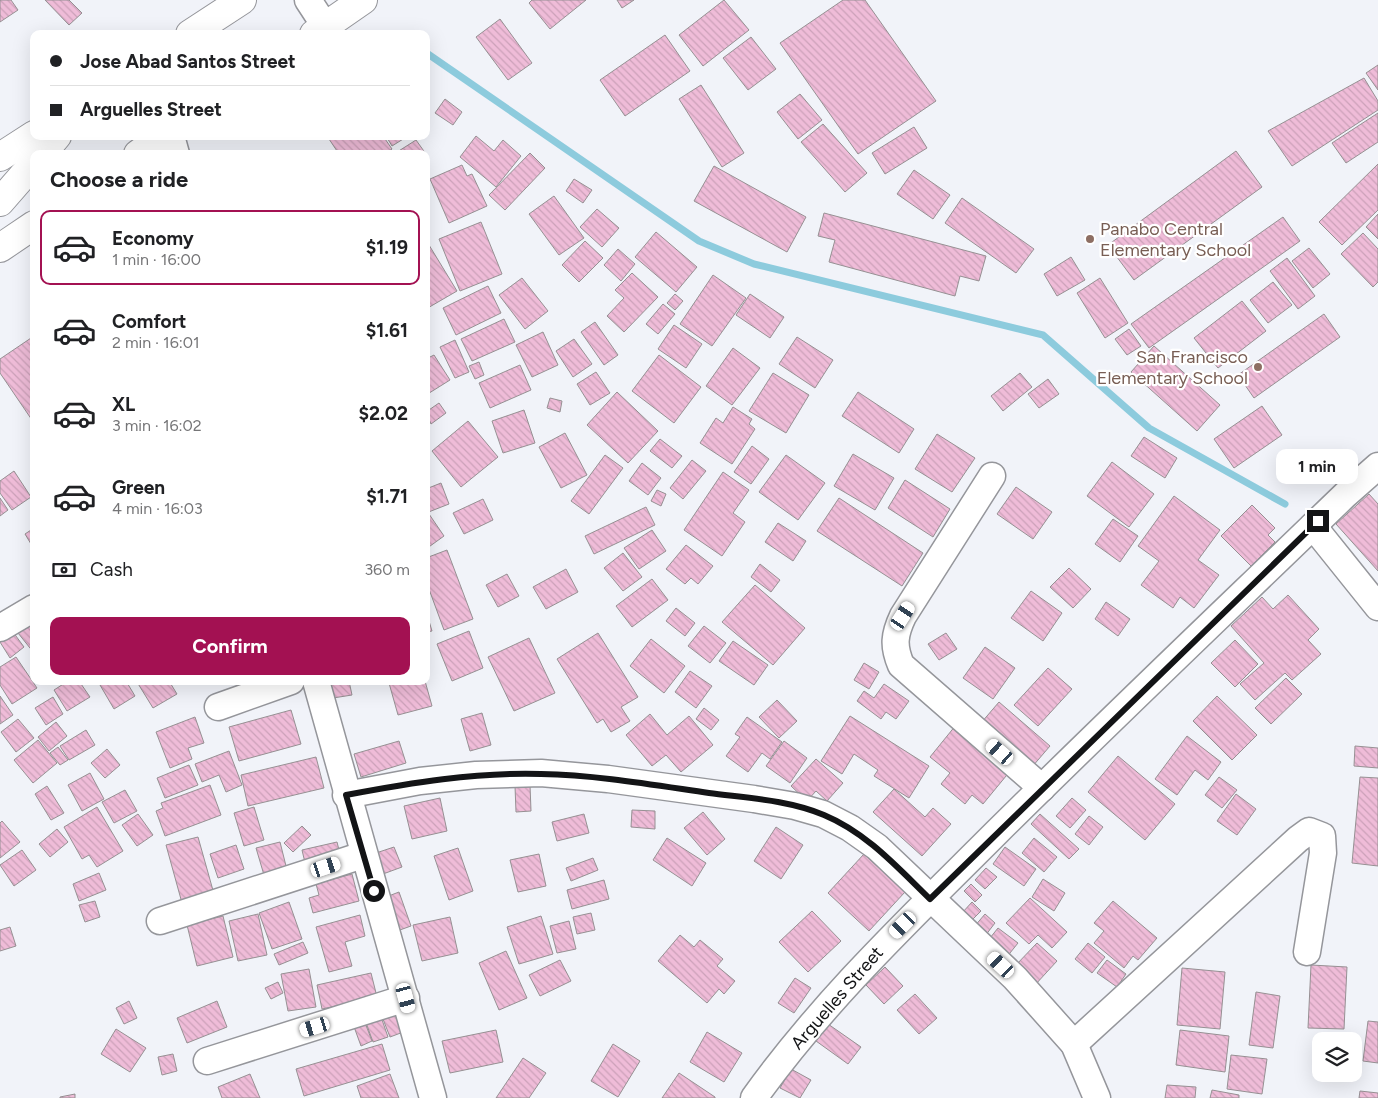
<!DOCTYPE html>
<html lang="en">
<head>
<meta charset="utf-8">
<style>
  :root { --surface:#fff; --page:#f6f6f6; --text:#202124; --muted:#757577; --line:#e0e0e0; --accent:#a31152 }
  body { margin:0; font-family:Figtree,sans-serif; background:var(--page); color:var(--text); height:100vh; display:flex; flex-direction:column; font-size:19px; white-space:nowrap }
  * { box-sizing:border-box; margin:0 }
  p { font-size:16px; color:var(--muted) }
  .icon { flex:none; width:28px; height:28px; fill:none; stroke:currentColor; stroke-width:2; stroke-linecap:round; stroke-linejoin:round }
  .map { position:relative; flex:1; overflow:hidden }
  .sheet { position:absolute; left:30px; top:150px; width:400px; height:535px; display:flex; flex-direction:column; background:var(--surface); border-radius:10px; box-shadow:0 5px 20px #0002 }
  .sheet>* { flex:none }
  .banner { position:absolute; left:30px; top:30px; width:400px; height:110px; border-radius:10px; box-shadow:0 5px 20px #0002; display:grid; align-content:center; height:110px; padding:0 20px; background:var(--surface) }
  .fabs { position:absolute; left:1312px; top:1032px; display:grid; gap:10px }
  .fabs a { display:grid; place-items:center; width:50px; height:50px; border-radius:10px; background:var(--surface); box-shadow:0 5px 20px #0002; font-size:25px }
  .end { position:absolute; width:22px; height:22px; margin:-11px; border:6px solid #131416; background:#fff; box-shadow:0 0 0 2px #fff }
  .from { border-radius:50% }
  .bubble { position:absolute; height:35px; border-radius:10px; background:var(--surface); box-shadow:0 5px 20px #0002; font-size:16px; font-weight:700; line-height:35px; text-align:center }
  .car { position:absolute; width:15px; height:30px; margin:-15px -8px; border-radius:6px; box-shadow:0 0 4px 1px #0007; background:linear-gradient(#fff 24%,#345 0 40%,#fff 0 76%,#345 0 86%,#fff 0) }
  .banner b { display:flex; align-items:center; gap:18px; height:48px; font-size:19px }
  .banner b+b { border-top:1px solid var(--line) }
  .banner i { width:12px; height:12px; background:var(--text) }
  ul { padding:0; list-style:none }
  li { display:flex; align-items:center; gap:15px; height:75px; margin:0 10px 8px; padding:0 10px; border:2px solid transparent; border-radius:10px }
  li div { flex:1 }
  li b { display:block; font-size:19px }
  li em { font-style:normal; font-weight:700 }
  li.selected { border-color:var(--accent) }
  li>.icon { width:45px; height:45px; stroke-width:1.5 }
  h2 { padding:0 20px; font-size:22px; line-height:60px }
  .pay { display:flex; align-items:center; gap:12px; height:55px; padding:0 20px; font-size:19px }
  .pay p { margin-inline-start:auto }
  .action { display:flex; gap:10px; margin-top:auto; padding:10px 20px }
  .action a { flex:1; height:58px; border-radius:10px; background:var(--accent); color:#fff; font-size:20px; font-weight:700; line-height:58px; text-align:center }
  .map>svg:first-child { display:block }
  .lines { fill:none; stroke-linecap:round; stroke-linejoin:round }
  .stream { stroke:#8dcbdd; stroke-width:7 }
  .building { fill:url(#building-back-hatch); stroke:#969093 }
  .minor-casing { stroke:#95969b; stroke-width:29 }
  .highway-casing { stroke:#95969b; stroke-width:30 }
  .minor { stroke:#fff; stroke-width:26 }
  .highway { stroke:#fff; stroke-width:28 }
  .route { stroke:#131416; stroke-width:6 }
  .education-dot { fill:#8d6e63; stroke:#fff; stroke-width:2 }
  .labels { text-anchor:middle; stroke-width:4.5; stroke-linejoin:round; paint-order:stroke }
  .education-label { font-size:18px; fill:#785e54; stroke:#fff; text-anchor:start }
  .street-label { font-size:18px; fill:#131416; stroke:#fff }
</style>
</head>
<body>
<div class="map">
<svg width="1378" height="1098" viewBox="0 0 1378 1098">
  <defs>
    <pattern id="building-back-hatch" width="6" height="6" patternUnits="userSpaceOnUse" patternTransform="scale(1.25)"><rect width="6" height="6" fill="#efbcd8"/><path d="M-1 5l2 2M0 0l6 6M5-1l2 2" fill="none" stroke="#cca1b9"/></pattern>
  </defs>
  <rect width="100%" height="100%" fill="#f1f3f9"/>
  <g class="lines">
    <path class="stream" d="M428,54L699,241L754,264L1043,335L1149,428L1285,504"/>
  </g>
  <g class="building">
    <path d="M0,0H11L18,10L0,22Z"/>
    <path d="M45,0H69L82,13L69,25Z"/>
    <path d="M532,0H586L550,29L529,3Z"/>
    <path d="M617,0H634L622,8Z"/>
    <path d="M724,0L749,30L703,66L679,35Z"/>
    <path d="M843,0H865L936,101L858,154L780,43Z"/>
    <path d="M500,19L532,63L508,80L476,37Z"/>
    <path d="M665,35L690,71L625,116L600,80Z"/>
    <path d="M751,37L776,69L748,90L723,58Z"/>
    <path d="M1378,65V90L1366,73Z"/>
    <path d="M1364,78L1378,101V110L1292,166L1268,131Z"/>
    <path d="M701,85L744,153L722,167L679,99Z"/>
    <path d="M800,94L822,120L798,139L777,112Z"/>
    <path d="M445,99L462,112L453,125L435,113Z"/>
    <path d="M1378,113V142L1346,163L1332,143Z"/>
    <path d="M823,124L867,173L845,192L801,142Z"/>
    <path d="M914,127L927,148L885,174L872,153Z"/>
    <path d="M327,136H383L392,149L385,154H339Z"/>
    <path d="M386,136H408L392,146Z"/>
    <path d="M476,136L494,151L503,140L521,156L496,187L460,157Z"/>
    <path d="M416,140L426,154H394Z"/>
    <path d="M1236,151L1262,187L1134,280L1108,245Z"/>
    <path d="M530,153L545,168L505,210L489,195Z"/>
    <path d="M1378,164V210L1342,245L1319,222Z"/>
    <path d="M462,165L467,176L472,174L487,206L449,223L430,179Z"/>
    <path d="M714,166L806,217L787,252L694,201Z"/>
    <path d="M914,170L950,195L933,219L897,194Z"/>
    <path d="M574,179L592,190L583,203L566,191Z"/>
    <path d="M554,196L584,238L559,255L529,214Z"/>
    <path d="M962,198L1034,249L1016,273L945,223Z"/>
    <path d="M597,209L619,228L602,247L580,227Z"/>
    <path d="M824,213L986,256L979,281L960,276L955,296L829,262L835,240L818,236Z"/>
    <path d="M1378,214V239L1366,227Z"/>
    <path d="M1283,217L1300,241L1149,348L1131,324Z"/>
    <path d="M481,222L502,274L460,291L439,239Z"/>
    <path d="M656,232L697,267L676,292L635,257Z"/>
    <path d="M1363,233L1378,249V282L1373,287L1341,254Z"/>
    <path d="M585,241L603,258L579,282L562,265Z"/>
    <path d="M429,245L457,291L426,309V246Z"/>
    <path d="M1309,248L1330,274L1313,288L1292,261Z"/>
    <path d="M618,249L635,264L621,281L604,265Z"/>
    <path d="M1071,257L1085,280L1057,296L1044,274Z"/>
    <path d="M1287,258L1315,296L1298,309L1270,271Z"/>
    <path d="M632,273L658,297L624,332L607,316L624,298L615,290Z"/>
    <path d="M713,275L746,298L712,346L680,324Z"/>
    <path d="M522,278L548,311L525,329L499,295Z"/>
    <path d="M1100,278L1128,323L1105,338L1077,293Z"/>
    <path d="M1273,282L1292,305L1268,323L1250,300Z"/>
    <path d="M488,286L501,313L456,335L443,308Z"/>
    <path d="M675,294L683,301L675,310L667,303Z"/>
    <path d="M750,294L784,317L770,338L736,315Z"/>
    <path d="M1242,301L1266,331L1218,368L1194,338Z"/>
    <path d="M663,304L675,314L658,334L646,324Z"/>
    <path d="M1324,314L1340,337L1254,398L1238,375Z"/>
    <path d="M504,319L515,342L472,361L461,339Z"/>
    <path d="M595,322L618,355L604,365L581,332Z"/>
    <path d="M674,325L702,344L686,368L658,349Z"/>
    <path d="M1129,329L1141,346L1127,355L1115,339Z"/>
    <path d="M543,332L558,365L532,377L516,345Z"/>
    <path d="M34,336V423L0,373V359Z"/>
    <path d="M797,337L833,360L815,388L779,364Z"/>
    <path d="M574,339L592,364L573,377L556,351Z"/>
    <path d="M455,340L469,372L455,378L440,347Z"/>
    <path d="M1154,346L1220,405L1197,431L1131,372Z"/>
    <path d="M733,348L760,368L732,405L706,386Z"/>
    <path d="M434,355L450,380L426,395V359Z"/>
    <path d="M659,355L701,387L674,423L632,391Z"/>
    <path d="M479,362L484,375L475,379L469,366Z"/>
    <path d="M520,365L531,390L490,408L479,383Z"/>
    <path d="M596,372L610,393L590,405L577,384Z"/>
    <path d="M773,373L809,395L786,433L749,411Z"/>
    <path d="M1020,373L1032,387L1003,411L991,396Z"/>
    <path d="M1048,379L1059,394L1039,408L1028,394Z"/>
    <path d="M617,392L658,431L628,463L587,425Z"/>
    <path d="M858,392L914,429L899,453L842,416Z"/>
    <path d="M550,398L562,401L560,412L547,408Z"/>
    <path d="M439,403L446,413L431,424L426,412Z"/>
    <path d="M1262,406L1282,435L1234,468L1214,439Z"/>
    <path d="M733,407L752,419L749,424L755,429L732,464L700,443L716,418L723,423Z"/>
    <path d="M524,410L535,443L503,453L492,421Z"/>
    <path d="M468,421L498,457L461,487L432,451Z"/>
    <path d="M565,433L587,475L561,488L539,447Z"/>
    <path d="M937,434L975,458L952,492L915,469Z"/>
    <path d="M1144,437L1177,458L1165,478L1131,456Z"/>
    <path d="M660,439L682,456L672,468L650,451Z"/>
    <path d="M752,446L769,459L751,484L734,472Z"/>
    <path d="M853,454L894,478L875,510L834,486Z"/>
    <path d="M605,455L623,468L589,514L571,501Z"/>
    <path d="M786,455L825,483L798,520L759,492Z"/>
    <path d="M692,460L706,471L683,499L670,488Z"/>
    <path d="M1112,462L1154,494L1129,527L1087,496Z"/>
    <path d="M642,463L661,478L648,495L629,481Z"/>
    <path d="M14,471L31,497L12,510L0,493V481Z"/>
    <path d="M723,472L749,490L733,513L745,522L722,556L684,530Z"/>
    <path d="M905,480L950,509L933,537L888,508Z"/>
    <path d="M441,483L449,504L426,513V489Z"/>
    <path d="M1016,487L1052,512L1033,539L997,514Z"/>
    <path d="M657,490L666,494L661,506L651,501Z"/>
    <path d="M1369,494L1378,504V571L1336,524Z"/>
    <path d="M1174,496L1220,530L1198,560L1219,575L1194,608L1180,597L1173,608L1141,585L1159,561L1138,546Z"/>
    <path d="M0,498L8,510L0,516Z"/>
    <path d="M839,498L923,553L902,586L817,531Z"/>
    <path d="M483,499L493,520L464,534L453,513Z"/>
    <path d="M1252,505L1275,528L1268,535L1275,542L1251,566L1221,536Z"/>
    <path d="M646,507L655,525L594,554L585,536Z"/>
    <path d="M429,514L444,536L426,549V516Z"/>
    <path d="M1113,519L1138,536L1120,562L1095,544Z"/>
    <path d="M778,523L806,541L793,561L765,542Z"/>
    <path d="M34,528V549L25,534Z"/>
    <path d="M652,530L666,551L639,569L624,548Z"/>
    <path d="M686,545L713,566L698,584L691,578L685,584L666,569Z"/>
    <path d="M447,550L473,619L444,630L426,581V558Z"/>
    <path d="M623,553L642,577L623,591L604,568Z"/>
    <path d="M760,564L780,580L771,592L751,577Z"/>
    <path d="M1069,568L1091,589L1073,608L1050,587Z"/>
    <path d="M566,569L578,592L546,609L533,587Z"/>
    <path d="M507,574L519,596L498,607L486,585Z"/>
    <path d="M652,579L668,600L632,627L616,606Z"/>
    <path d="M755,585L805,628L773,665L722,622Z"/>
    <path d="M1031,591L1062,613L1043,641L1011,618Z"/>
    <path d="M1288,595L1319,629L1308,640L1321,654L1292,680L1285,673L1255,700L1240,684L1264,663L1231,626L1262,597L1273,609Z"/>
    <path d="M1106,602L1130,619L1118,636L1095,619Z"/>
    <path d="M676,608L695,623L685,636L666,621Z"/>
    <path d="M426,611L432,631L426,632Z"/>
    <path d="M34,621V653L18,633Z"/>
    <path d="M704,626L726,643L710,663L688,646Z"/>
    <path d="M469,631L483,668L452,681L437,644Z"/>
    <path d="M13,632L24,647L10,658L0,642Z"/>
    <path d="M598,633L638,697L621,707L630,721L611,732L603,719L597,723L557,659Z"/>
    <path d="M946,633L957,649L939,660L928,644Z"/>
    <path d="M529,638L555,693L514,711L488,657Z"/>
    <path d="M651,639L685,666L664,693L630,666Z"/>
    <path d="M1235,640L1258,664L1235,687L1211,663Z"/>
    <path d="M733,641L768,665L754,685L719,661Z"/>
    <path d="M985,647L1015,668L993,699L963,678Z"/>
    <path d="M16,657L37,688L12,704L0,685V667Z"/>
    <path d="M864,663L879,672L869,689L854,680Z"/>
    <path d="M1048,668L1072,689L1038,726L1014,705Z"/>
    <path d="M690,671L712,686L696,708L675,692Z"/>
    <path d="M1286,678L1302,694L1271,724L1255,708Z"/>
    <path d="M68,681H79L90,697L67,711L54,690Z"/>
    <path d="M106,681H126L135,696L114,709L100,685Z"/>
    <path d="M169,681L177,694L153,708L137,682Z"/>
    <path d="M329,681H349L352,695L333,698Z"/>
    <path d="M395,681H425L432,706L398,715L389,683Z"/>
    <path d="M884,684L909,701L896,719L886,712L881,719L857,701L864,691L874,698Z"/>
    <path d="M0,696L13,715L0,724Z"/>
    <path d="M1217,696L1257,735L1232,760L1193,721Z"/>
    <path d="M53,697L63,714L46,725L35,708Z"/>
    <path d="M777,700L797,721L779,738L759,717Z"/>
    <path d="M999,702L1050,746L1032,767L981,723Z"/>
    <path d="M704,708L719,720L711,730L696,719Z"/>
    <path d="M291,710L301,744L239,761L229,727Z"/>
    <path d="M482,713L491,745L470,751L461,719Z"/>
    <path d="M650,714L667,735L689,716L713,745L681,772L666,755L652,766L626,735Z"/>
    <path d="M850,716L929,766L909,798L874,776L878,770L854,754L842,774L821,761Z"/>
    <path d="M195,717L204,743L188,748L192,759L170,768L156,732Z"/>
    <path d="M747,717L782,742L770,759L762,753L748,772L726,756L740,737L735,734Z"/>
    <path d="M18,719L34,738L16,752L1,732Z"/>
    <path d="M56,722L67,736L49,751L38,737Z"/>
    <path d="M956,725L1011,770L983,804L972,795L965,804L941,784L950,773L930,757Z"/>
    <path d="M86,730L95,745L69,760L60,746Z"/>
    <path d="M1187,736L1221,762L1208,780L1195,770L1177,795L1155,779Z"/>
    <path d="M38,740L57,763L33,783L14,760Z"/>
    <path d="M399,741L406,763L361,777L354,754Z"/>
    <path d="M784,741L807,758L790,783L766,766Z"/>
    <path d="M1355,746L1378,748V768L1354,766Z"/>
    <path d="M58,747L68,760L60,765L50,753Z"/>
    <path d="M107,749L120,765L105,778L91,763Z"/>
    <path d="M229,751L242,785L226,792L219,775L202,782L195,764Z"/>
    <path d="M1118,756L1175,804L1145,840L1088,792Z"/>
    <path d="M316,757L324,788L248,806L241,775Z"/>
    <path d="M816,759L843,783L827,801L816,791L807,801L791,786Z"/>
    <path d="M189,765L198,785L165,798L157,778Z"/>
    <path d="M90,773L104,799L82,811L68,785Z"/>
    <path d="M1219,777L1237,790L1222,808L1205,795Z"/>
    <path d="M1360,777L1378,778V866L1352,863Z"/>
    <path d="M210,785L221,815L165,836L156,811L163,808L161,803Z"/>
    <path d="M530,785L531,811L516,812L515,786Z"/>
    <path d="M47,786L64,813L51,820L35,794Z"/>
    <path d="M894,789L925,817L933,808L951,824L922,856L873,812Z"/>
    <path d="M125,790L137,811L114,823L102,802Z"/>
    <path d="M1236,794L1256,809L1237,835L1217,821Z"/>
    <path d="M440,798L447,831L412,839L404,806Z"/>
    <path d="M1072,798L1086,810L1070,828L1056,816Z"/>
    <path d="M97,807L123,851L97,867L89,855L82,859L64,827Z"/>
    <path d="M254,807L264,840L244,846L234,813Z"/>
    <path d="M632,810L655,811V829L631,827Z"/>
    <path d="M703,812L725,839L707,855L684,828Z"/>
    <path d="M138,814L153,835L137,846L122,825Z"/>
    <path d="M584,814L589,833L557,841L552,822Z"/>
    <path d="M1040,814L1079,849L1069,859L1031,824Z"/>
    <path d="M1089,816L1103,827L1089,845L1075,834Z"/>
    <path d="M2,821L20,842L0,858V823Z"/>
    <path d="M302,826L311,835L293,852L284,843Z"/>
    <path d="M776,827L803,845L781,879L754,861Z"/>
    <path d="M57,829L68,842L50,857L39,844Z"/>
    <path d="M198,837L214,894L182,903L166,845Z"/>
    <path d="M667,838L706,863L692,886L653,860Z"/>
    <path d="M1034,838L1057,857L1044,872L1022,853Z"/>
    <path d="M280,842L287,870L264,875L256,848Z"/>
    <path d="M337,842L341,858L306,867L302,850Z"/>
    <path d="M236,845L244,869L218,878L210,854Z"/>
    <path d="M394,847L402,867L383,874L376,853Z"/>
    <path d="M1005,847L1036,869L1024,886L993,864Z"/>
    <path d="M458,848L473,891L449,900L434,856Z"/>
    <path d="M22,850L36,870L14,886L0,865Z"/>
    <path d="M539,854L546,886L518,892L510,860Z"/>
    <path d="M864,854L905,892L869,931L828,893Z"/>
    <path d="M593,858L598,870L571,881L566,868Z"/>
    <path d="M986,868L997,877L985,889L975,880Z"/>
    <path d="M99,873L106,890L79,901L73,884Z"/>
    <path d="M352,874L359,901L313,913L309,898L319,895L316,884Z"/>
    <path d="M1043,879L1065,893L1054,911L1032,897Z"/>
    <path d="M604,880L609,899L572,909L567,890Z"/>
    <path d="M971,884L982,895L975,902L964,891Z"/>
    <path d="M399,892L411,926L397,931L386,897Z"/>
    <path d="M1030,898L1067,932L1052,948L1038,935L1029,944L1006,923Z"/>
    <path d="M95,901L100,917L85,922L79,905Z"/>
    <path d="M1113,901L1157,938L1138,960L1133,956L1124,968L1094,943L1104,931L1094,923Z"/>
    <path d="M289,902L302,939L272,949L259,913Z"/>
    <path d="M972,902L981,911L971,921L962,913Z"/>
    <path d="M812,911L841,941L808,972L779,942Z"/>
    <path d="M591,913L595,930L577,934L573,917Z"/>
    <path d="M258,914L267,955L238,961L229,921Z"/>
    <path d="M985,914L995,923L985,936L974,927Z"/>
    <path d="M360,915L365,936L345,942L352,966L329,972L316,927Z"/>
    <path d="M223,916L233,957L197,966L187,925Z"/>
    <path d="M541,916L553,954L519,964L507,927Z"/>
    <path d="M450,917L458,953L422,961L413,925Z"/>
    <path d="M569,921L576,949L557,953L550,926Z"/>
    <path d="M10,927L16,946L0,951V930Z"/>
    <path d="M998,928L1018,943L1006,958L986,943Z"/>
    <path d="M680,935L694,947L700,940L723,959L717,966L735,981L724,994L719,989L707,1003L658,961Z"/>
    <path d="M303,942L308,953L279,965L274,954Z"/>
    <path d="M1037,943L1057,961L1035,985L1015,966Z"/>
    <path d="M1088,943L1105,957L1092,973L1075,959Z"/>
    <path d="M506,951L527,998L499,1010L479,963Z"/>
    <path d="M560,960L571,981L540,996L529,975Z"/>
    <path d="M1107,960L1126,974L1117,987L1097,973Z"/>
    <path d="M1311,965L1347,967L1344,1029L1308,1028Z"/>
    <path d="M885,967L903,986L884,1004L866,985Z"/>
    <path d="M1182,968L1225,972L1220,1029L1177,1025Z"/>
    <path d="M309,969L316,1007L288,1011L281,974Z"/>
    <path d="M371,973L377,997L322,1009L317,985Z"/>
    <path d="M795,978L811,988L794,1013L778,1003Z"/>
    <path d="M278,982L283,993L271,999L265,988Z"/>
    <path d="M1256,992L1280,996L1273,1048L1249,1045Z"/>
    <path d="M915,994L937,1018L919,1034L897,1010Z"/>
    <path d="M129,1001L137,1018L124,1024L116,1008Z"/>
    <path d="M217,1001L227,1027L187,1043L177,1018Z"/>
    <path d="M397,1008L406,1031L390,1037L381,1014Z"/>
    <path d="M380,1014L388,1037L373,1042L365,1020Z"/>
    <path d="M364,1020L372,1041L361,1046L353,1024Z"/>
    <path d="M1368,1021L1378,1022V1063L1363,1061Z"/>
    <path d="M828,1024L861,1047L848,1064L816,1041Z"/>
    <path d="M116,1029L146,1048L130,1072L101,1054Z"/>
    <path d="M496,1030L503,1062L450,1073L442,1041Z"/>
    <path d="M1180,1030L1229,1036L1225,1072L1176,1065Z"/>
    <path d="M707,1032L742,1053L724,1082L690,1062Z"/>
    <path d="M382,1044L390,1070L304,1096L296,1069Z"/>
    <path d="M613,1044L640,1061L618,1097L591,1081Z"/>
    <path d="M173,1054L177,1071L162,1075L158,1057Z"/>
    <path d="M1231,1055L1267,1059L1262,1094L1227,1089Z"/>
    <path d="M523,1058L546,1073L529,1098H496Z"/>
    <path d="M791,1069L811,1080L800,1098L780,1088Z"/>
    <path d="M679,1073L715,1097V1098H662Z"/>
    <path d="M250,1074L260,1098H222L218,1087Z"/>
    <path d="M390,1074L399,1098H361L357,1086Z"/>
    <path d="M1167,1085L1196,1087L1195,1098H1165Z"/>
    <path d="M1212,1090L1239,1095V1098H1210Z"/>
    <path d="M1360,1091L1378,1093V1098H1359Z"/>
    <path d="M75,1094V1098H60V1097Z"/>
  </g>
  <g class="lines">
    <g class="minor-casing">
      <g id="minor">
        <path d="M308,0L325,26"/>
        <path d="M171,136L176,154"/>
        <path d="M992,476L903,616C894,635 893,646 901,665L1042,788"/>
        <path d="M1313,526L1378,607"/>
        <path d="M0,628L34,608"/>
        <path d="M316,681L433,1098"/>
        <path d="M218,707L291,681"/>
        <path d="M346,795L420,781L476,775L541,773L608,779L754,799L795,806L823,814L850,828L877,847L1015,978L1074,1044L1097,1098"/>
        <path d="M160,921L363,855"/>
        <path d="M1074,1044L1298,839L1309,831L1322,836L1323,853L1307,952"/>
        <path d="M207,1061L406,998"/>
        <path d="M754,1098C824,1000 912,917 997,832C1112,718 1229,607 1345,495L1378,466"/>
      </g>
    </g>
    <g class="highway-casing">
      <g id="highway">
        <path d="M190,34L242,0"/>
        <path d="M314,34L363,0"/>
        <path d="M42,154L57,136"/>
        <path d="M138,154L163,136"/>
        <path d="M0,157L34,135"/>
        <path d="M0,202L34,163"/>
        <path d="M0,248L34,225"/>
      </g>
    </g>
    <use href="#minor" class="minor"/>
    <use href="#highway" class="highway"/>
  </g>
  <g class="lines">
    <path class="route" d="M374,891L346,795C410,783 475,772 541,774C597,775 654,785 709,793C747,798 789,800 824,815C867,833 897,867 930,899L1318,521"/>
  </g>
  <g class="education-dot">
    <circle cx="1090" cy="239" r="5"/>
    <circle cx="1258" cy="367" r="5"/>
  </g>
  <g class="labels">
    <g class="education-label">
      <text x="1100" y="235">Panabo Central<tspan x="1100" dy="21">Elementary School</tspan></text>
      <text x="1248" y="363" text-anchor="end">San Francisco<tspan x="1248" dy="21">Elementary School</tspan></text>
    </g>
    <g class="street-label">
      <text transform="translate(837 998) rotate(-49)" y="6">Arguelles Street</text>
    </g>
  </g>
</svg>
<div class="fabs">
<a><svg class="icon" aria-label="layers" viewBox="0 0 24 24"><path d="M12 4l9 5-9 5-9-5zM3 14l9 5 9-5"/></svg></a>
</div>
<i class="end from" style="left:374px;top:891px"></i>
<i class="end" style="left:1318px;top:521px"></i>
<div class="bubble" style="left:1276px;top:449px;width:82px">1 min</div>
<i class="car" style="left:903px;top:616px;rotate:33deg"></i>
<i class="car" style="left:1000px;top:752px;rotate:311deg"></i>
<i class="car" style="left:326px;top:867px;rotate:72deg"></i>
<i class="car" style="left:903px;top:925px;rotate:225deg"></i>
<i class="car" style="left:1001px;top:965px;rotate:313deg"></i>
<i class="car" style="left:406px;top:998px;rotate:165deg"></i>
<i class="car" style="left:315px;top:1027px;rotate:253deg"></i>
<div class="banner">
<b><i class="from"></i>Jose Abad Santos Street</b>
<b><i></i>Arguelles Street</b>
</div>
<section class="sheet">
<h2>Choose a ride</h2>
<ul>
<li class="selected"><svg class="icon" aria-label="car" viewBox="0 0 24 24"><path d="M5 17H2v-5l4-1 3-4h7l3 4 3 1v5h-3M9 17h6M6 11h13"/><circle cx="7" cy="17" r="2"/><circle cx="17" cy="17" r="2"/></svg><div><b>Economy</b><p>1 min · 16:00</p></div><em>$1.19</em></li>
<li><svg class="icon" aria-label="car" viewBox="0 0 24 24"><path d="M5 17H2v-5l4-1 3-4h7l3 4 3 1v5h-3M9 17h6M6 11h13"/><circle cx="7" cy="17" r="2"/><circle cx="17" cy="17" r="2"/></svg><div><b>Comfort</b><p>2 min · 16:01</p></div><em>$1.61</em></li>
<li><svg class="icon" aria-label="car" viewBox="0 0 24 24"><path d="M5 17H2v-5l4-1 3-4h7l3 4 3 1v5h-3M9 17h6M6 11h13"/><circle cx="7" cy="17" r="2"/><circle cx="17" cy="17" r="2"/></svg><div><b>XL</b><p>3 min · 16:02</p></div><em>$2.02</em></li>
<li><svg class="icon" aria-label="car" viewBox="0 0 24 24"><path d="M5 17H2v-5l4-1 3-4h7l3 4 3 1v5h-3M9 17h6M6 11h13"/><circle cx="7" cy="17" r="2"/><circle cx="17" cy="17" r="2"/></svg><div><b>Green</b><p>4 min · 16:03</p></div><em>$1.71</em></li>
</ul>
<div class="pay"><svg class="icon" aria-label="cash" viewBox="0 0 24 24"><path d="M3 7h18v10H3z"/><circle cx="12" cy="12" r="2"/></svg>Cash<p>360 m</p></div>
<div class="action"><a>Confirm</a></div>
</section>
</div>
</body>
</html>
